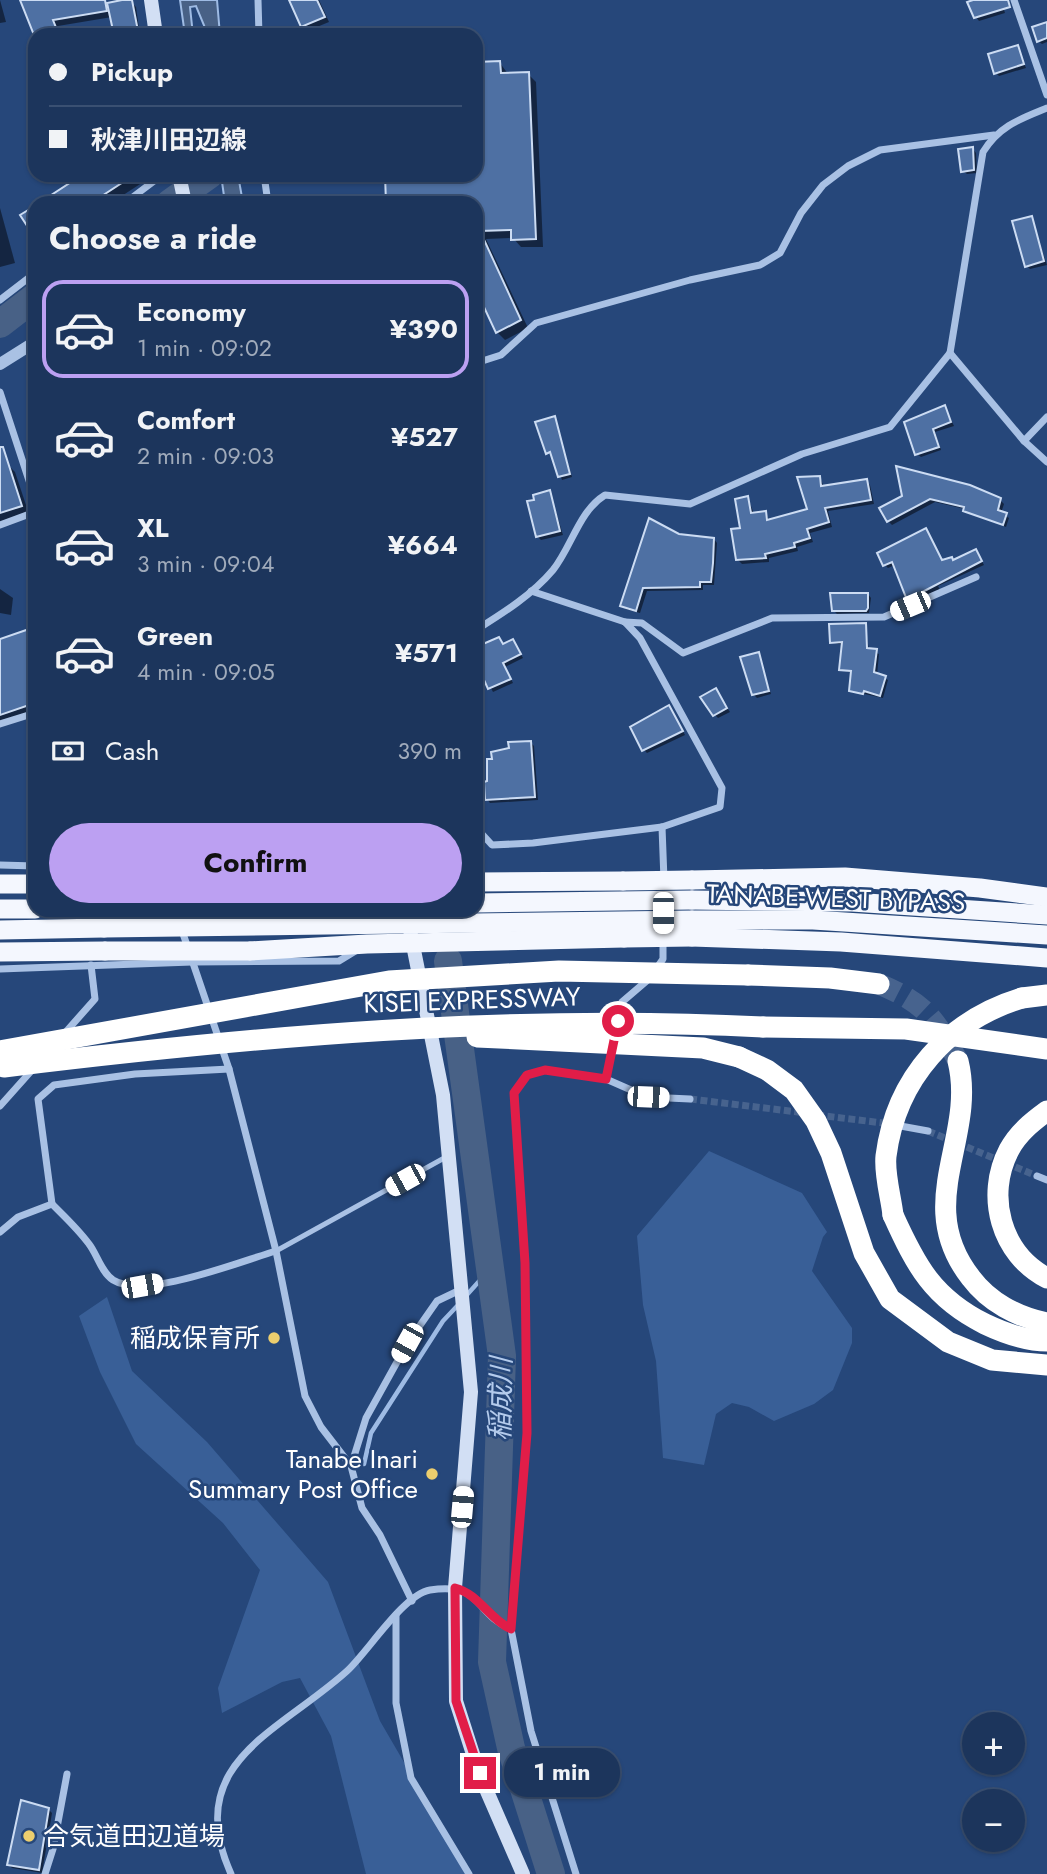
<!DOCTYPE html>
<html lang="en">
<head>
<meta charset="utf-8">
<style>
  :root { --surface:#1c355c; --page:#253d62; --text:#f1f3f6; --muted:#a0abbb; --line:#3a5072; --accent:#bca0f2 }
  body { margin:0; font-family:Jost,"Noto Sans JP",sans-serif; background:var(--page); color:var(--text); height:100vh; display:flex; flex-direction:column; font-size:26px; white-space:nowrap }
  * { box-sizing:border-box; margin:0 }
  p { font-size:23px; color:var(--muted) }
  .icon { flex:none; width:38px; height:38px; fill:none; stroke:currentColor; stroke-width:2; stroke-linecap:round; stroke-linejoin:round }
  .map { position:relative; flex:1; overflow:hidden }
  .side { position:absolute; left:28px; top:196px; width:455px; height:721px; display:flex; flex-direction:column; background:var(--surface); border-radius:21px; box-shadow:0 2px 5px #0004,0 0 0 2px var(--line) }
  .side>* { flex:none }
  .top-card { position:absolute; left:28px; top:28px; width:455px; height:154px; border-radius:21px; box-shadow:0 2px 5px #0004,0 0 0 2px var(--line); display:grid; align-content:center; height:154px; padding:0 21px; background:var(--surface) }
  .tools { position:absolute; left:962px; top:1712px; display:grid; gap:14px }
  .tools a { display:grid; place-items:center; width:63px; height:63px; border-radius:50%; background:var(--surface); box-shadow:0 2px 5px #0004,0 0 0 2px var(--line); font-size:35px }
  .end { position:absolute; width:32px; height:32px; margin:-16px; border:9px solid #e11d48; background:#fff; box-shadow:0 0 0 4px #fff }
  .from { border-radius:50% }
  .bubble { position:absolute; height:49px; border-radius:24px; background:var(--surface); box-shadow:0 2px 5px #0004,0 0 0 2px var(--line); font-size:23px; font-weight:700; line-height:49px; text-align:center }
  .car { position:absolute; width:21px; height:42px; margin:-21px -10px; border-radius:9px; box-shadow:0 0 5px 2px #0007; background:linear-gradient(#fff 24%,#345 0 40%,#fff 0 76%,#345 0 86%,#fff 0) }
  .top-card b { display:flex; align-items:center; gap:24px; height:66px; font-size:26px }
  .top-card b+b { border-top:2px solid var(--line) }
  .top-card i { width:18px; height:18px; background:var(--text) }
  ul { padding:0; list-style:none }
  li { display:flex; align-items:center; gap:21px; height:98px; margin:0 14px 10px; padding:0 7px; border:4px solid transparent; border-radius:21px }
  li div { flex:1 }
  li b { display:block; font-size:26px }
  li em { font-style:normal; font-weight:700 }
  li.selected { border-color:var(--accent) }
  li>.icon { width:63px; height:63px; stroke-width:1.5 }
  h2 { padding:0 21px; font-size:32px; line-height:84px }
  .pay { display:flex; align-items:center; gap:18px; height:77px; padding:0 21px; font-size:26px }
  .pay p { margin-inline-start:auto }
  .action { display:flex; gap:14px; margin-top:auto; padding:14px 21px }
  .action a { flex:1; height:80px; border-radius:42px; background:var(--accent); color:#111; font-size:28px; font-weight:700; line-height:80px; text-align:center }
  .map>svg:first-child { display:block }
  .green { fill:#395f97 }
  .water { fill:#486186; stroke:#9ebbe4; stroke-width:2 }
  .shadow { fill:#0007 }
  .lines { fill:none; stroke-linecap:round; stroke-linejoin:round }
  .stream { stroke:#9ebbe4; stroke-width:4.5 }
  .river { stroke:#486186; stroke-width:28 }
  .building { fill:#4e70a3; stroke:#ccdcf3; stroke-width:2 }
  .minor-tunnel { stroke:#47638e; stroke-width:7; stroke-dasharray:7 3.5; stroke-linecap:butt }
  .motorway-tunnel { stroke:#47638e; stroke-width:21; stroke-dasharray:21 10; stroke-linecap:butt }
  .service { stroke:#a9c1e4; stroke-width:5 }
  .minor { stroke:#a9c1e4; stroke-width:7 }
  .tertiary { stroke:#a9c1e4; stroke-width:12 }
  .secondary { stroke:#d2dff4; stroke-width:14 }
  .trunk { stroke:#f4f7fe; stroke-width:19 }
  .motorway { stroke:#fff; stroke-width:21 }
  .trunk-bridge { stroke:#f4f7fe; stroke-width:19 }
  .motorway-bridge { stroke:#fff; stroke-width:21 }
  .route { stroke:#e11d48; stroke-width:9 }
  .poi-dot { fill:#ecce6e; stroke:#26477a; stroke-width:2.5 }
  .labels { text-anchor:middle; stroke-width:5; stroke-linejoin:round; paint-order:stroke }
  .street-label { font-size:26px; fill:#fff; stroke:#26477a }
  .poi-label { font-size:26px; fill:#fff; stroke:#26477a; text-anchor:end }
  .water-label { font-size:28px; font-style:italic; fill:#b4cbec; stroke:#26477a }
</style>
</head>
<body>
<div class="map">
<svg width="1047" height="1874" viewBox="0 0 1047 1874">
  <rect width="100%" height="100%" fill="#26477a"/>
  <g class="green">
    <path d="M709,1151L802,1193L827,1232L823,1237L812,1271L852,1328V1343L833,1390L814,1404L774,1421L749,1407L732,1403L716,1414L704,1465L663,1458L656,1361L643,1305L637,1236Z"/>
    <path d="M107,1297L132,1371L207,1442L328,1582L380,1721L469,1874H366L331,1736L300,1678L282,1682L222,1713L218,1688L260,1570L223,1523L136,1444L100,1372L79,1316Z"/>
  </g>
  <g class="water">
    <path d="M180,0H217L220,35H208L196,6L190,7L193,35H185Z"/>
    <path d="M221,175H238L243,203H225Z"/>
  </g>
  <g class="shadow">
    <path d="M0,0L6,22L0,23Z"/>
    <path d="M28,0L132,3L136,7L140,35H116L112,17L58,26L62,35H35Z"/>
    <path d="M289,0H319L329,22L307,31Z"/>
    <path d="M980,0H1001L1005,13L979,21L976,17Z"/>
    <path d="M1047,24V42L1042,44L1038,41Z"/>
    <path d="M1017,47L1026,68L999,76L996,73Z"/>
    <path d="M500,63L508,74H528L536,82L543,247H521L513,238L486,239L528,328L505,340L497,332L476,286V203H388L387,175H476V64Z"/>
    <path d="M973,149L976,153L977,173L967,174L963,171Z"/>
    <path d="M85,175H154L111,203H42Z"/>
    <path d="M0,208L15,263L0,267Z"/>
    <path d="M1031,218L1047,265L1030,269L1027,266Z"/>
    <path d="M945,407L954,426L935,432L941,450L921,457L917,454Z"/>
    <path d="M554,418L572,477L562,480L553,455L548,453Z"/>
    <path d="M7,464L15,472L29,514L0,524V466Z"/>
    <path d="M820,478L824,487L866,481L870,485L874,504L828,511L832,527L810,533L813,542L797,547L798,551L769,558V562L742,564L738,560L748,498L754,514L765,513L770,521L809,510Z"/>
    <path d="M550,492L563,535L541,540L537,536Z"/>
    <path d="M904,497L1000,500L1004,504L1001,513L1009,518L1006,527L965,509L935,502L892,525L888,521Z"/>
    <path d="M926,531L943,562L978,554L984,565L938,586L940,590L911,603L895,565L888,568L885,565Z"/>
    <path d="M679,536L714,539L717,543L714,585H703V590L647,591L640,613L626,609L622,605Z"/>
    <path d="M0,589L13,598L11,615L0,613Z"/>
    <path d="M868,594L871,598L869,613L837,614L834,611Z"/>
    <path d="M865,625L869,650L879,654L877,675L888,680L883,698L851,691L852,673L841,669L844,645L831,642Z"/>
    <path d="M35,629V714L0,725V641Z"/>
    <path d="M481,636L486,645L499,639L504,645L513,641L523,658L505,667L513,683L493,692L476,660V638Z"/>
    <path d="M758,654L771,694L757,698L753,694Z"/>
    <path d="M715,690L730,712L718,718L715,715Z"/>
    <path d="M672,711L685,735L647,753L644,750Z"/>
    <path d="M530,742L534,746L538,800L490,803L487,799Z"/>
    <path d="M48,1809L52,1813L42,1873L12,1868L9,1865Z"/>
  </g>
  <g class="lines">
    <g class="stream">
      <path d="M465,1297L490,1269"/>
      <path d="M364,1464L371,1433L443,1321L459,1304"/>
    </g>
    <g class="river">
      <path d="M170,203L209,175"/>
      <path d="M0,324L35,297"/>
      <path d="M448,961L502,1356L492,1662L511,1748L551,1874"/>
    </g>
  </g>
  <g class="building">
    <path d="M20,0H105L107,11L53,20L59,35H34Z"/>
    <path d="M122,0H132L138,31L114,35L107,3Z"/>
    <path d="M289,0H317L325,17L301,27Z"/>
    <path d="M973,0H1008L1010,7L974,18L967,2Z"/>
    <path d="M1047,22V38L1037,42L1032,27Z"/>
    <path d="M1018,45L1024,64L994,74L988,54Z"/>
    <path d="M500,61L501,73L529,72L536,239L511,240V230L480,231L521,320L496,333L476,290V203H386L385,175H476V62Z"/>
    <path d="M973,147L974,170L961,172L958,149Z"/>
    <path d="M82,175H134L91,203H39Z"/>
    <path d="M35,206V238L20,215Z"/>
    <path d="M1032,216L1044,261L1025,267L1012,221Z"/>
    <path d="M945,405L951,422L933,429L939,447L915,455L904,422Z"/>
    <path d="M555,416L570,474L558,477L550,452L546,454L535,422Z"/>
    <path d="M0,447H3L22,506L0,513Z"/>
    <path d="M896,466L970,485L1001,498L998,510L1007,513L1003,525L963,511L964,507L930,499L887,522L879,508L902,496Z"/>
    <path d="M820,476L821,486L867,479L871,500L825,508L829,522L807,529L810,538L794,543L795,547L765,554L766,558L736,560L731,529L740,528L735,499L748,496L751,513L766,511L767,520L807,509L797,477Z"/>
    <path d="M550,490L560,531L536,537L527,501L534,500L533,495Z"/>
    <path d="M649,518L679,534L714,538L713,563L711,582H700V587L643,588L636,611L620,606Z"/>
    <path d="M926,528L942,560L952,557L953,560L976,549L982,561L907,600L892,562L883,566L877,553Z"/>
    <path d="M830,593H868V608L866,611H832Z"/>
    <path d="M866,623L867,648L877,649L874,672L886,676L880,696L864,691L863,694L849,691L851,671L839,670L842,642L830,643L829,624Z"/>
    <path d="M35,627V703L0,715V639Z"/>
    <path d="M499,637L503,644L513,639L521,654L503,663L511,679L488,689L476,662V647Z"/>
    <path d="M759,652L769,691L752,695L740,657Z"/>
    <path d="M716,688L727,708L713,716L700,697Z"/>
    <path d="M669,705L683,731L642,751L630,727Z"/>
    <path d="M531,741L535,797L485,800L484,782L487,781V759H492L491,752L509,748L508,742Z"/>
    <path d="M21,1800L49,1808L39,1870L7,1865Z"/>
  </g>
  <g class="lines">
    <g class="minor-tunnel">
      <path d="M690,1099L806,1113"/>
      <path d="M817,1115L883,1123"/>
      <path d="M928,1131L1037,1176"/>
    </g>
    <path class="motorway-tunnel" d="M879,984C926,1004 934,1017 958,1061"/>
    <path class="service" d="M276,1251L446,1157"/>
    <g class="minor">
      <path d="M258,0L259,35"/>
      <path d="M1014,0L1047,95"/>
      <path d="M264,175L268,203"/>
      <path d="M125,203L162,175"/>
      <path d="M0,300L35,273"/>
      <path d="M950,353L1024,441L1047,462"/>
      <path d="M476,363L501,355L536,323L690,280L760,265L780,253L801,213L823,185L848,166L880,150L994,135"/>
      <path d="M0,392L35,499"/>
      <path d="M1024,441L1047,417"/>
      <path d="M0,525L35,512"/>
      <path d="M625,622L642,623L683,653L772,618L884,617L976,577"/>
      <path d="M476,630C503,613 532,595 553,570C572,546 579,511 605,495L690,504L802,454L890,427L950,353L983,152C999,126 1020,119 1047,108"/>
      <path d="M0,724L35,713"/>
      <path d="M476,812L481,833L492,845L533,843L662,827L720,807L722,788L640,638L625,622L531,591"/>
      <path d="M662,827L664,880"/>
      <path d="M0,865L35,866"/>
      <path d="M175,910L229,1069L276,1251L305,1396L321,1427L351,1466L362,1508L380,1535L412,1601"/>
      <path d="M0,969L192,962L339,961L357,950"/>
      <path d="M656,969L663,959V941"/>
      <path d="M618,1020L622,1002L650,978"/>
      <path d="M64,1034L95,999L91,965"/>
      <path d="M606,1079L613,1045"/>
      <path d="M0,1106L33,1069"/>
      <path d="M895,1125L928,1131"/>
      <path d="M1037,1176L1047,1180"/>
      <path d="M52,1204C65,1217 78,1229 89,1244C97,1254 101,1272 113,1280C145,1300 241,1261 276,1251"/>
      <path d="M0,1232L18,1217L52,1204L38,1099L54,1085L135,1074L229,1069"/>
      <path d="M351,1466L366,1418L407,1344L437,1301L460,1290"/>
      <path d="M396,1615V1703L411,1778L469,1874"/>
      <path d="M45,1874L53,1849L67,1774"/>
      <path d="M231,1874C181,1762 280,1732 347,1671C367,1653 404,1594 430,1590C483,1582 473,1613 511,1629"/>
      <path d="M576,1874L531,1731L511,1629L527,1433L525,1263L514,1093L527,1075L545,1070L606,1079L647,1097L690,1099"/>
    </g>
    <path class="tertiary" d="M0,364L35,342"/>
    <g class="secondary">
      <path d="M151,0L156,35"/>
      <path d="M179,175L185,203"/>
      <path d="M406,910L443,1095L471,1392L455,1588L456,1701L479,1773L523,1874"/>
    </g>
    <g class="trunk">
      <path d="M692,880L845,877L980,888L1047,897"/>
      <path d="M476,882L623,881"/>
      <path d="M0,884H35"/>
      <path d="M692,900L852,902L1047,915"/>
      <path d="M0,909H35"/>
      <path d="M692,920H813L1047,935"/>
      <path d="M0,930L104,928"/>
      <path d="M692,937L841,942L1047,958"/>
      <path d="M250,951L367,944L624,938"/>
      <path d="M0,952L105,951"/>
    </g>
    <g class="motorway">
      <path d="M748,975L830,978L879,984"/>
      <path d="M1022,998L1047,995"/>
      <path d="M763,1027L906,1029L1047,1049"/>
      <path d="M739,1057L767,1070L794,1090L816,1121L831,1153L864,1253L890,1299L948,1342L992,1360L1047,1365"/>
      <path d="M958,1061C977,1138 912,1203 971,1278C989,1302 1017,1317 1047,1323"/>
      <path d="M1047,1111C1032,1122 1018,1133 1009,1150C985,1196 1001,1254 1047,1278"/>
      <path d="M893,1215C916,1266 933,1298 985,1324C1004,1333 1025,1341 1047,1341"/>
    </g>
    <g class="trunk-bridge">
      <path d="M623,881L692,880"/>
      <path d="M476,903L692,900"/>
      <path d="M104,928L692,920"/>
      <path d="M624,938L692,937"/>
      <path d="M105,951H250"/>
    </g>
    <g class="motorway-bridge">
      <path d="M477,1037L703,1048L739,1057"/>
      <path d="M0,1051L389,981L559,971L748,975"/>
      <path d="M4,1067C256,1036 509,1014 763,1027"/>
      <path d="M893,1215C891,1197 884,1174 886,1156C896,1078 949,1020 1022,998"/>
    </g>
  </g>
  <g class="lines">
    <path class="route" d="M480,1773L456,1701L455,1588C479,1594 489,1619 511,1629L527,1433L525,1263L514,1093L527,1075L545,1070L606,1079L618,1021"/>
  </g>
  <g class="poi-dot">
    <circle cx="274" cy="1338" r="7"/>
    <circle cx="432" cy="1474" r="7"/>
    <circle cx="29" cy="1836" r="7"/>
  </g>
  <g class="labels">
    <g class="street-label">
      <text transform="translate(836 898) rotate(2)" y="9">TANABE-WEST BYPASS</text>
      <text transform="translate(472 1000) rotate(-2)" y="9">KISEI EXPRESSWAY</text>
    </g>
    <g class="poi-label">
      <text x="260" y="1347">稲成保育所</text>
      <text x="418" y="1468">Tanabe Inari<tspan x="418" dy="30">Summary Post Office</tspan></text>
      <text x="43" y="1845" text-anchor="start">合気道田辺道場</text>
    </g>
    <g class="water-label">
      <text transform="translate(500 1399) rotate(-89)" y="10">稲成川</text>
    </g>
  </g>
</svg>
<div class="tools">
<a>+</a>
<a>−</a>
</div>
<i class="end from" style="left:618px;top:1021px"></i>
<i class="end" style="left:480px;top:1773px"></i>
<div class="bubble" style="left:504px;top:1748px;width:116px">1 min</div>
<i class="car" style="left:910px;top:606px;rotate:247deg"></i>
<i class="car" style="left:663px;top:913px;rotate:180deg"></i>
<i class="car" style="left:648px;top:1097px;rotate:92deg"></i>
<i class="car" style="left:405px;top:1180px;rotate:241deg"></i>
<i class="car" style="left:142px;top:1286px;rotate:80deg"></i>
<i class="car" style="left:407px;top:1343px;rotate:209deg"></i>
<i class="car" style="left:462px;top:1507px;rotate:5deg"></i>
<div class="top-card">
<b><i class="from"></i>Pickup</b>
<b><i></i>秋津川田辺線</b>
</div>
<section class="side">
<h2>Choose a ride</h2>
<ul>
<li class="selected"><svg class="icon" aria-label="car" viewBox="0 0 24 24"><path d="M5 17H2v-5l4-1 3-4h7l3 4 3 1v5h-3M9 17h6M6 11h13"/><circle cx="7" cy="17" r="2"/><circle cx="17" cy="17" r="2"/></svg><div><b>Economy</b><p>1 min · 09:02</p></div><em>¥390</em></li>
<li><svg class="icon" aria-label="car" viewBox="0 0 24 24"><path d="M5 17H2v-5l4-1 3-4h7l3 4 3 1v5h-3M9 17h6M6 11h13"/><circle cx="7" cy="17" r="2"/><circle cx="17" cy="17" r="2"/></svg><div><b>Comfort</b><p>2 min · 09:03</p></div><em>¥527</em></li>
<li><svg class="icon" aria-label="car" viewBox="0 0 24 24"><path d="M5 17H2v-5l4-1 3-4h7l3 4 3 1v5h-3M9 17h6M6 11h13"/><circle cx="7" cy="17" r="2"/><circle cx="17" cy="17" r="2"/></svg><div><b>XL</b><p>3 min · 09:04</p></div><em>¥664</em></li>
<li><svg class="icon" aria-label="car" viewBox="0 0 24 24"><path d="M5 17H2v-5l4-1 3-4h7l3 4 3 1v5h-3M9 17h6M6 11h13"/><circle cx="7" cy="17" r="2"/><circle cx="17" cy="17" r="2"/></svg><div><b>Green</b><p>4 min · 09:05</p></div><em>¥571</em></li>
</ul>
<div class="pay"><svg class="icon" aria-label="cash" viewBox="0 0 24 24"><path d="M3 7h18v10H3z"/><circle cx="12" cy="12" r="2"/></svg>Cash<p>390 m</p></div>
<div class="action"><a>Confirm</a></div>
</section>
</div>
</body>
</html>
